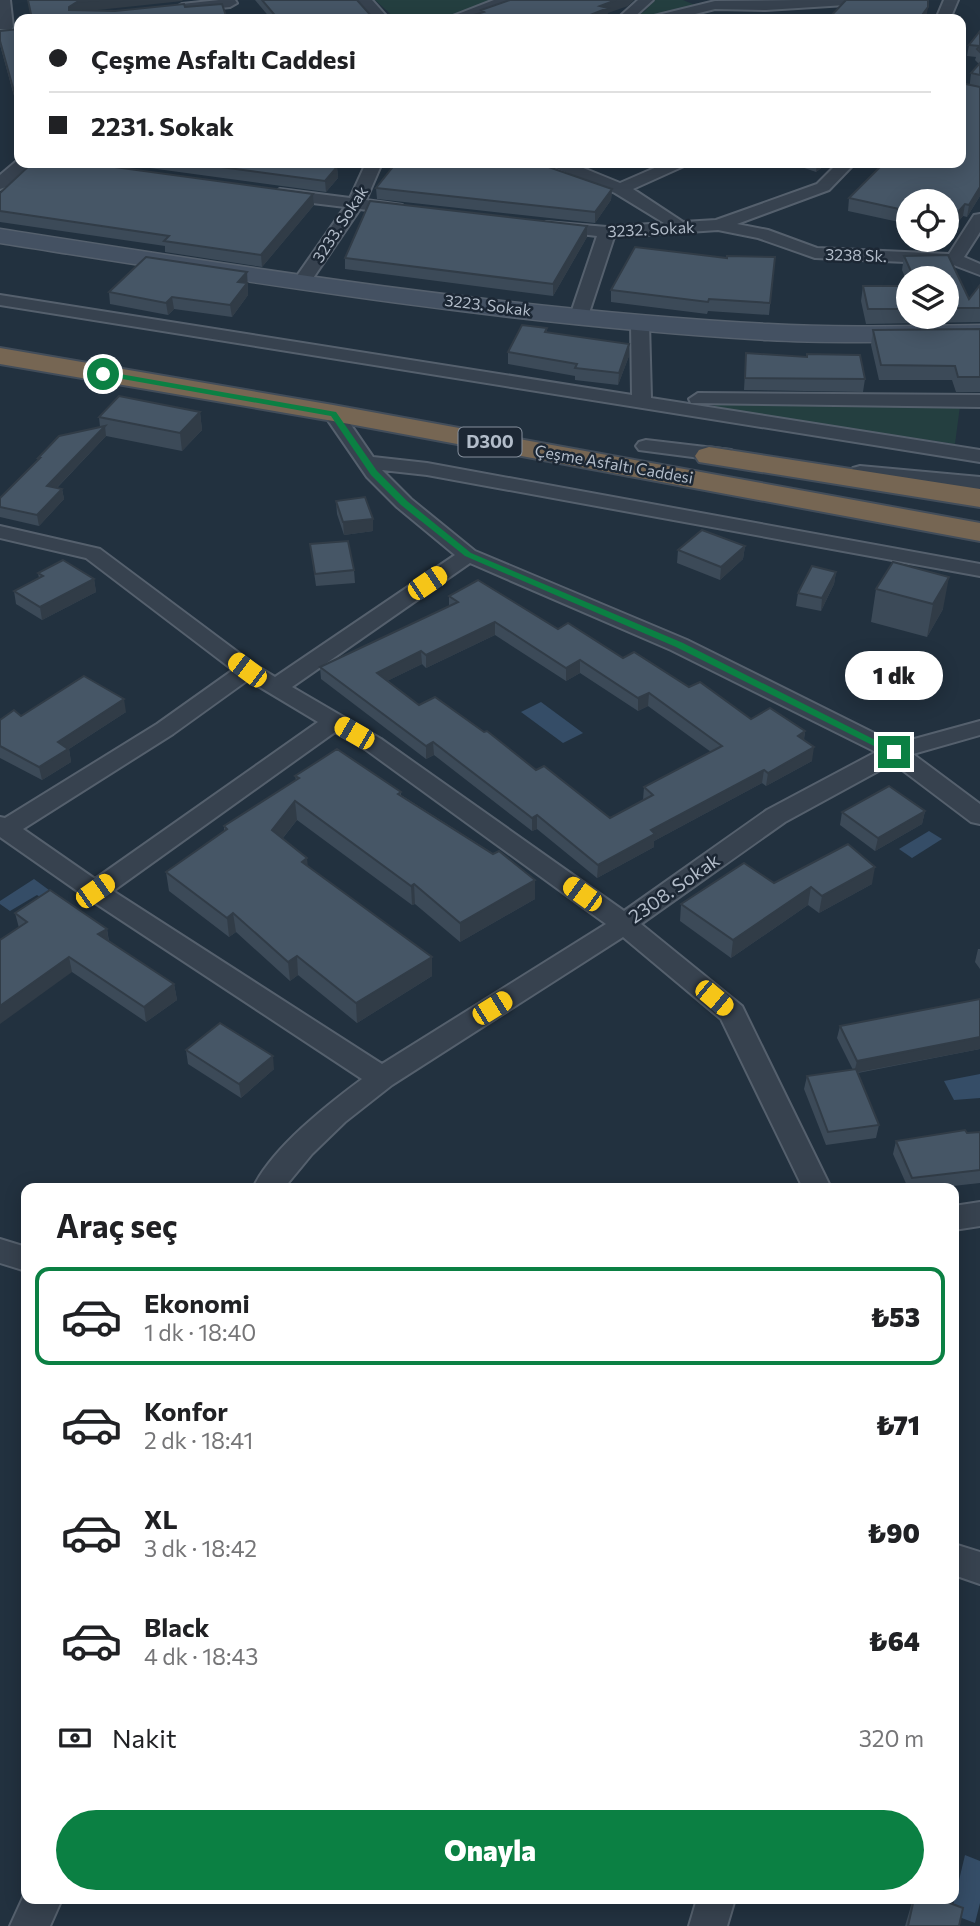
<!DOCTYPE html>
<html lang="tr">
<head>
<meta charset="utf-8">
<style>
  :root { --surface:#fff; --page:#f6f6f6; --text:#202124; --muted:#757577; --line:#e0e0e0; --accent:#0b8043 }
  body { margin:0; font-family:Commissioner,sans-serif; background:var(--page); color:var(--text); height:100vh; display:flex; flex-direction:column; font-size:26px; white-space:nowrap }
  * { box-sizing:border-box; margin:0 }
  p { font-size:23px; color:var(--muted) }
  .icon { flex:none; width:38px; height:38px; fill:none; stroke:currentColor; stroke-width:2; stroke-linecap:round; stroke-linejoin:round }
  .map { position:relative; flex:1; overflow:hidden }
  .panel { position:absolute; left:21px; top:1183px; width:938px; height:721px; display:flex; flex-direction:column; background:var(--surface); border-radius:14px; box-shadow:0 4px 18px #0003 }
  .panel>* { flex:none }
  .banner { position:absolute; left:14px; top:14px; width:952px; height:154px; border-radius:14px; box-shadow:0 4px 18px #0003; display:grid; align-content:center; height:154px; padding:0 35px; background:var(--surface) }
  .tools { position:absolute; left:896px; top:189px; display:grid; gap:14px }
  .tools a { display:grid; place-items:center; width:63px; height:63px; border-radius:50%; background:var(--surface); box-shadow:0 4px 18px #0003; font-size:35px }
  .end { position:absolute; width:32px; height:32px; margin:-16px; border:9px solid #0b8043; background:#fff; box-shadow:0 0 0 4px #fff }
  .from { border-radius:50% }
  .bubble { position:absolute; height:49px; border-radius:24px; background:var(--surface); box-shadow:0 4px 18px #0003; font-size:23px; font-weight:800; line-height:49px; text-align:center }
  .car { position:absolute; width:21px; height:42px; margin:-21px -10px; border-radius:9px; box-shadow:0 0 5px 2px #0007; background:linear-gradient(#f5c518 24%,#345 0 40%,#f5c518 0 76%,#345 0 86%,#f5c518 0) }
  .banner b { display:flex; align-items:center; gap:24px; height:66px; font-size:26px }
  .banner b+b { border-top:2px solid var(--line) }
  .banner i { width:18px; height:18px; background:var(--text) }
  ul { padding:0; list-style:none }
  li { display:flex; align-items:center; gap:21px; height:98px; margin:0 14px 10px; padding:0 21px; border:4px solid transparent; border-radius:14px }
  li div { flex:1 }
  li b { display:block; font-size:26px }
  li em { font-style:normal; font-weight:800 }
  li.selected { border-color:var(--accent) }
  li>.icon { width:63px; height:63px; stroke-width:1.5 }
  h2 { padding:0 35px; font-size:32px; line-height:84px }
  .pay { display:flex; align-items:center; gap:18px; height:77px; padding:0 35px; font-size:26px }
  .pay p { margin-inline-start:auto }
  .primary-button { display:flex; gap:14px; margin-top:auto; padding:14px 35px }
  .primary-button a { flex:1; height:80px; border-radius:42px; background:var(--accent); color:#fff; font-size:28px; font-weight:800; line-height:80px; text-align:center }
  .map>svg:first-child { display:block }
  .green { fill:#243f40 }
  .water { fill:#354d67 }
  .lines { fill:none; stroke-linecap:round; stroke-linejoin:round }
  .street-casing { stroke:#55606d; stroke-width:4 }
  .secondary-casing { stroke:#55606d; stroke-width:3 }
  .highway-casing { stroke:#424d5a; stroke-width:4 }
  .street { fill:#37424f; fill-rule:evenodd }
  .secondary { fill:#445162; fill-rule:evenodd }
  .highway { fill:#766653; fill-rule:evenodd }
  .wall { fill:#3c4a58; fill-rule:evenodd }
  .shaded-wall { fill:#313c47 }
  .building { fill:#465666; stroke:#313c47; stroke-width:2; fill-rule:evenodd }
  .route { fill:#0b8043 }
  .labels { text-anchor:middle; stroke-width:5; stroke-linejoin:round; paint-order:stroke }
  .far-street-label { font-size:16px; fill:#b3bdca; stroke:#1c2734 }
  .shield { fill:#1c2734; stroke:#86909d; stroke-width:2 }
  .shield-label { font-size:18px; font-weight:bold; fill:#b3bdca }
  .street-label { font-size:19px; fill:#b3bdca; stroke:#1c2734 }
</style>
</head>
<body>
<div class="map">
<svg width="980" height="1926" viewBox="0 0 980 1926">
  <rect width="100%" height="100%" fill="#22313f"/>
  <g class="green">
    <path d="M375,0H499L439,19H396Z"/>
    <path d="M654,0H683L702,8L647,19H632L645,11Z"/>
    <path d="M713,404L960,406L955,444L718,409Z"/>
  </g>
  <g class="water">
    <path d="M541,702L583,733L563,743L521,712Z"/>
    <path d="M929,831L942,839L912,858L899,849Z"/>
    <path d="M34,879L53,893L43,899L37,895L10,911L0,904V901Z"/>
    <path d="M980,1074V1098L954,1100L944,1081Z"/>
    <path d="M965,1855L980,1861V1903L975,1923L951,1914Z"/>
  </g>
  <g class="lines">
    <g class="street-casing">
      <g id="street">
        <path d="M0,0H10L13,27L11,30L0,29Z"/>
        <path d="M219,0H235L237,3L230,7L182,12L175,8L182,4Z"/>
        <path d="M357,0H372L389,19H375Z"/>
        <path d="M494,0H514L465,19H445Z"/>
        <path d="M638,0H653L632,19H617Z"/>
        <path d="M796,0H869L862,4L766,10L715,9L675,19H652L654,16L715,1Z"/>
        <path d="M944,0H958L950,19H936Z"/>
        <path d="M19,159V163H31L6,187L0,189V175Z"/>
        <path d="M366,163H382L366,200L402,205L410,210L402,215L360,209L307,287H295L292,283L345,207L280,199L272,194L280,189L350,198Z"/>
        <path d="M549,163H571L620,183L666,163H686L684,166L633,189L683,222L716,220L817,184L838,163H855L829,190L737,224L768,230L817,248L949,254L974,215L980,214V232L964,257L980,264V275L951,264L815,258L758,238L718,230L614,237L588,316L579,321L573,320L570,316L597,236L546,230L544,226L546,222L607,227L664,223L615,193L551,166Z"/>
        <path d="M0,295L632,395L631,322L640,317L649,322L651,398L980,450V462L0,305Z"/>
        <path d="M698,393L980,395V407L691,403L689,399Z"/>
        <path d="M333,407L340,409L373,457L427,463L980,564V576L427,475L382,470L411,499L475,551L687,640L896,744L980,721V735L913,754L980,804V824L971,822L893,763L785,822L641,924L742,1006L831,1188H803L721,1019L623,937L392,1085L345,1122L312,1154L284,1188H253C272,1148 327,1105 362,1079L86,897L0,837V817L5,818L157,724L233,670L86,558L0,538V526L100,549L255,665L275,677L455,555L397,507L367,477L323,413ZM470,563L671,650L876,752L767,810L624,911L381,739L292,687ZM248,680L318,722L95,879L23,829L173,734ZM335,732L365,749L606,924L382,1064L113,891Z"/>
        <path d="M646,440L731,450L741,456L731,462L639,450L636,446L639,442Z"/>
        <path d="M860,466L980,477V489L949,488L853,476L850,472L853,468Z"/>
        <path d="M980,1202V1226L954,1230V1206Z"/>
        <path d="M0,1239L26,1247V1271L0,1263Z"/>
        <path d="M954,1544L980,1552V1584L954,1575Z"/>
        <path d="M26,1891V1899H62L50,1926H10Z"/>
        <path d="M697,1899H735L727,1926H689Z"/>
      </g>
    </g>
    <g class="secondary-casing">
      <path id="secondary" d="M0,229C255,269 510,310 768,324C839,328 909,326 980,325V341C909,341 838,344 768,340C510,325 255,283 0,243Z"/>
    </g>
    <g class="highway-casing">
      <g id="highway">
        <path d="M0,348L333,405L980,523V541L333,421L0,364Z"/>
        <path d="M709,447L980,489V507L699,462L695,456L699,450Z"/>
      </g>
    </g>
    <use href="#street" class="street"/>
    <use href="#secondary" class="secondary"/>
    <use href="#highway" class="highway"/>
  </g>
  <g class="wall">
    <path d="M255,0H357L374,19H271Z"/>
    <path d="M19,29V114L0,45V31Z"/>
    <path d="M980,31V196L967,217L963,216L949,233L947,232V201H908V224L848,211L849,198L961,163L971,73L979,64L975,60L976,57L967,56L969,45Z"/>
    <path d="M113,163H304L337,167L338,178L326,192Z"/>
    <path d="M396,163H550V167L612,189L611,200L595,223L377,199L376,188Z"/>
    <path d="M790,163H828L816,172Z"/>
    <path d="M0,193L313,194L314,205L262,267L165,252V246L0,222Z"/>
    <path d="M587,226V237L553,296L345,269V258Z"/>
    <path d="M948,255L969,299L980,285V322L866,324L861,301L863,286H908V317H947V278H908V284L902,270L904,256Z"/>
    <path d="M775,257L769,315L708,311L707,314L611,302V290L727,258Z"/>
    <path d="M247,272L248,295L232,317L174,309L168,315L110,304L109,292Z"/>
    <path d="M547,328V332L629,344V356L618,385L575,380V376L508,364V352Z"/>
    <path d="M980,329V392H956L952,380H879L871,345L873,330Z"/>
    <path d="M746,353L807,357V354L865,379L863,392L744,390Z"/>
    <path d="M200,412L202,430L182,451L106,436L57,488L62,489L64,499L39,526L0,517V498L38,460V458L100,427L99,417Z"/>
    <path d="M336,501L373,531L344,535L337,514Z"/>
    <path d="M310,544L354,570L355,583L316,586Z"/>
    <path d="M745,546L743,559L720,580L677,563L678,550Z"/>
    <path d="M893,562L943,609L927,637L871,622L876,589Z"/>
    <path d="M836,572L834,584L821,611L796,606L798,593Z"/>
    <path d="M38,573L94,579L96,592L42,620L16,604L14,591L39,578Z"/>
    <path d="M449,596L558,629L689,687L751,719L805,731L804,740L812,761L766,786L762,783L654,841V847L597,878L537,829L532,831L434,755L426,759L321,679L320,667L449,606ZM495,635L566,681L580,673L638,711L648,706L711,752L644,787L643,800L610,818L536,770L419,705L387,681L422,664L426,668Z"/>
    <path d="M126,712L69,749L71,762L42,780L0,758V720Z"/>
    <path d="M295,776L401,792V795L535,880V899L460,942L415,904L412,905L297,820L283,838L308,867L432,976L357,1023L298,975L290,981L236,932L229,937L169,891L166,872L224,831V826L296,780Z"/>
    <path d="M925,811L922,824L875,851L840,825L842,812Z"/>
    <path d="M774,883L872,884L819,913L808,905L731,958L680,921L681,904Z"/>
    <path d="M15,913L107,929L109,941L174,984L177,1000L146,1022L72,972L19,928Z"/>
    <path d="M978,949H980V969L975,962Z"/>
    <path d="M840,1026L980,1049L858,1073L879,1125L876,1138L826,1145L804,1089L807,1076L853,1070L837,1038Z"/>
    <path d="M186,1050L274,1069L241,1098L188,1064Z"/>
    <path d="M980,1132V1183L935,1188H908L893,1154L896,1141Z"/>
    <path d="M913,1899H939L959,1926H905Z"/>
  </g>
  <g class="shaded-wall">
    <path d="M99,0H182L183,1L79,12L69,10V7L77,2Z"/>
    <path d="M616,0H634L628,6L608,13L607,18L605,19H585V17L600,6Z"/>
    <path d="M928,7L926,19H919Z"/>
    <path d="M537,163H550V168Z"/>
    <path d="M817,163H828L816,172Z"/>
    <path d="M337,167L338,178L326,192L325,181Z"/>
    <path d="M980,187V196L967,217L969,205Z"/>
    <path d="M612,189L611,200L595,223V212Z"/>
    <path d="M313,194L314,205L262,267L261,255Z"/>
    <path d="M965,204L963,216L949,233L951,220Z"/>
    <path d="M587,226V237L553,296V284Z"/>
    <path d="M247,272L248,295L232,317L230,305L238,282Z"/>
    <path d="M172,297L174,309L168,315L166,303Z"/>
    <path d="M629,344V356L618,385L619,373Z"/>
    <path d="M200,412L202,430L182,451L180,433Z"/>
    <path d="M105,426L106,436L49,496L47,486Z"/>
    <path d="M62,489L64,499L39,526L37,515Z"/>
    <path d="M373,519V531L344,535L343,522Z"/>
    <path d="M745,546L743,559L720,580L721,567Z"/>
    <path d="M836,572L834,584L821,611L822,598Z"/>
    <path d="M949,577L943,609L927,637L933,604Z"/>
    <path d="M94,579L96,592L42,620L40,607Z"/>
    <path d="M495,622V635L426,668V655Z"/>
    <path d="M421,651L422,664L377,686V673Z"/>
    <path d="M580,660V673L566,681V668Z"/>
    <path d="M649,693L648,706L638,711V698Z"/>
    <path d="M124,699L126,712L69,749L71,762L42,780L39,767L58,742Z"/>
    <path d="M805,731L803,744L798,736Z"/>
    <path d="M433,742L434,755L426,759V746Z"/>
    <path d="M814,747L812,761L766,786L768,773Z"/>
    <path d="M764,770L762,783L654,841V847L597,878L598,865L651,830Z"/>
    <path d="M295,801L297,820L274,849L272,830Z"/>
    <path d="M925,811L922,824L875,851L878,838Z"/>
    <path d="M537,815V829L532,831V818Z"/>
    <path d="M307,858L309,877L302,862Z"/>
    <path d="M875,867L872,884L819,913L822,896Z"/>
    <path d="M535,880V899L460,942V923Z"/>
    <path d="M414,884L415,904L412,905L411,886Z"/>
    <path d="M811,887L808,905L731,958L733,940Z"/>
    <path d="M233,913L236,932L229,937L227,918Z"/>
    <path d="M107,929L109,944L98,934Z"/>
    <path d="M297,956L298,975L290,981L288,962Z"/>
    <path d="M69,957L72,972L0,1024V1006Z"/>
    <path d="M432,957V976L357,1023L356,1003Z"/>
    <path d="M174,984L177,1000L146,1022L144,1007Z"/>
    <path d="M980,1037V1049L854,1073L857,1061Z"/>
    <path d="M273,1056L274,1069L241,1098L239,1084Z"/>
  </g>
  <g class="building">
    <path d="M28,0H99L77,2L69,7V10L115,11L184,4L185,7L222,4L227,19H32Z"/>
    <path d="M262,0H357L374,19H278Z"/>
    <path d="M510,0H616L600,6L608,8L585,17L590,19H460L484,12L481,10Z"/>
    <path d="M846,0H928V7L919,19H828Z"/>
    <path d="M19,29V106H18L0,41V31Z"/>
    <path d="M980,31V52L977,49L980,46L969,45Z"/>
    <path d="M980,63V75L971,73Z"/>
    <path d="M961,83L980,87V187L969,205L965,204L951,220L947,219V201H908V211L849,198L884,163H961Z"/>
    <path d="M32,163H85L313,194L261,255L164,241L169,236L0,211V193Z"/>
    <path d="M192,163H304L337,167L325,181Z"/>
    <path d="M396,163H537L612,189L595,212L376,188Z"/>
    <path d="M370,201L587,226L553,284L345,258Z"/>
    <path d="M635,247L727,258V256L775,257L770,303L709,299L708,302L611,290Z"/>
    <path d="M948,255L969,299L980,285V308H947V278H914L904,256Z"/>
    <path d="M146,257L247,272L238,282L247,283L230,305L172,297L166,303L109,292Z"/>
    <path d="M863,286H908V309H868Z"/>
    <path d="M522,325L547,328L545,332L629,344L619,373L575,368L577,364L508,352Z"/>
    <path d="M980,329V377H958L955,366L881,365L873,330Z"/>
    <path d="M746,353L807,357V354L860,355L865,379L745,378Z"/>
    <path d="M119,396L200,412L180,433L99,417Z"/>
    <path d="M105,426L47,486L62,489L37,515L0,507V498L40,458H38L59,436Z"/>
    <path d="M365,497L373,519L343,522L336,501Z"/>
    <path d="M702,530L745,546L721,567L678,550Z"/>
    <path d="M348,541L354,570L315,574L310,544Z"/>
    <path d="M63,560L94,579L40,607L14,591L43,576L38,573Z"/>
    <path d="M893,562L949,577L933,604L876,589Z"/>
    <path d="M812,566L836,572L822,598L798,593Z"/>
    <path d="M478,580L558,629L568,623L623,658L634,652L689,687L700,682L751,719L770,708L805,731L798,736L814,747L768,773L764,770L651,830L655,834L598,865L537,815L532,818L433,742L426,746L320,667L458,602L449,596ZM495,622L566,668L580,660L638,698L649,693L722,746L644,787L653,795L610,818L544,766L536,770L487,731L484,732L435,697L419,705L377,673L421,651L426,655Z"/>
    <path d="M84,676L124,699L58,742L68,749L39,767L0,746V720L14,710L21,716Z"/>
    <path d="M337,749L401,792L398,794L493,854L499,851L535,880L460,923L414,884L411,886L295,801L272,830L307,858L302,862L432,957L356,1003L297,956L288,962L233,913L227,918L166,872L227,829L224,826L299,778L295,776Z"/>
    <path d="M889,786L925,811L878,838L842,812Z"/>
    <path d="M848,844L875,867L822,896L811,887L733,940L681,904L744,863L774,883Z"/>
    <path d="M50,890L107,929L98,934L174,984L144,1007L69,957L0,1006V940L27,922L15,913Z"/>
    <path d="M980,999V1037L857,1061L840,1026Z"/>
    <path d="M220,1023L273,1056L239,1084L186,1050Z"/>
    <path d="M856,1069L879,1125L828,1132L807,1076Z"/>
    <path d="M965,1130L967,1133L980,1132V1170L912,1178L896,1141Z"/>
    <path d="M914,1899H939L963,1908L959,1926H908Z"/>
  </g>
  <path class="route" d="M103,371L336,412L377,471L407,501L471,553L683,643L899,752L890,754L676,647L465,556L401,505L371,475L331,416L100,375Z"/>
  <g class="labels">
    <g class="far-street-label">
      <text transform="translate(340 224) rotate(-57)" y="6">3233. Sokak</text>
      <text transform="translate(651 229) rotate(-3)" y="6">3232. Sokak</text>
      <text transform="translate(856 255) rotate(2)" y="6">3238 Sk.</text>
      <text transform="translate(488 305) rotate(7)" y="6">3223. Sokak</text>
      <text transform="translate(614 464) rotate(10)" y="6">Çeşme Asfaltı Caddesi</text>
    </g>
    <rect class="shield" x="458.5" y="427.5" width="63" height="29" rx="5"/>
    <g class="shield-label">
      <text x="490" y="448">D300</text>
    </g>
    <g class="street-label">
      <text transform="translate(674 888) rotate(-35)" y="7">2308. Sokak</text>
    </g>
  </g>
</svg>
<div class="tools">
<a><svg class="icon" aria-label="locate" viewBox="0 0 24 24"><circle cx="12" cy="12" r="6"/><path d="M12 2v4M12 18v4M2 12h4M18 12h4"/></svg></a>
<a><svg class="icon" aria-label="layers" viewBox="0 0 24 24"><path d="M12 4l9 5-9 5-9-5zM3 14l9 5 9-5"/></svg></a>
</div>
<i class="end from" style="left:103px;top:374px"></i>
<i class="end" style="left:894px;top:752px"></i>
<div class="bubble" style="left:845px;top:651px;width:98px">1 dk</div>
<i class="car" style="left:427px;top:583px;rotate:56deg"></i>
<i class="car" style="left:247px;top:670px;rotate:307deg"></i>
<i class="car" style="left:354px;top:733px;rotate:300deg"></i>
<i class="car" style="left:95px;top:891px;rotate:55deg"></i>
<i class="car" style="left:582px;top:894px;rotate:306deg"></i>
<i class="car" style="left:714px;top:998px;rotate:130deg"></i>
<i class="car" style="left:492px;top:1008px;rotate:58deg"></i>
<div class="banner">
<b><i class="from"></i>Çeşme Asfaltı Caddesi</b>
<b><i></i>2231. Sokak</b>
</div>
<section class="panel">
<h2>Araç seç</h2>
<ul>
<li class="selected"><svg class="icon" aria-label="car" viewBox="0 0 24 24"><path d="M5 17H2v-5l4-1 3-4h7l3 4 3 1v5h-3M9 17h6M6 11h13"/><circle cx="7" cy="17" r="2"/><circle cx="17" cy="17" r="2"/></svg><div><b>Ekonomi</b><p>1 dk · 18:40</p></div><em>₺53</em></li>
<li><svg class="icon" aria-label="car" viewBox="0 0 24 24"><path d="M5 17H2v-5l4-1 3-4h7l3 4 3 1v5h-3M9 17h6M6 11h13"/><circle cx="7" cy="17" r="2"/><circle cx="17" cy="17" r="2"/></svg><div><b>Konfor</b><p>2 dk · 18:41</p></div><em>₺71</em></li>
<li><svg class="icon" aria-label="car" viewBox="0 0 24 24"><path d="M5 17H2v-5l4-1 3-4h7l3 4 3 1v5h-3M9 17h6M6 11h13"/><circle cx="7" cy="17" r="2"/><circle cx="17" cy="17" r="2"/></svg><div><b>XL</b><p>3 dk · 18:42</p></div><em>₺90</em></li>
<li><svg class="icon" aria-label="car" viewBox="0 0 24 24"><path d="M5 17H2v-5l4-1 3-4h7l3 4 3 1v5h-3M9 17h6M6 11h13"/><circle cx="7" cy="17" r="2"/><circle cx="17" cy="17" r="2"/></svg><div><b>Black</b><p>4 dk · 18:43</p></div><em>₺64</em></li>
</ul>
<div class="pay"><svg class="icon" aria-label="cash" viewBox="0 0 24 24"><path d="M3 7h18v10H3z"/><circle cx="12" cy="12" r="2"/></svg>Nakit<p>320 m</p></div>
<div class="primary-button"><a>Onayla</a></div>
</section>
</div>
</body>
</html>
